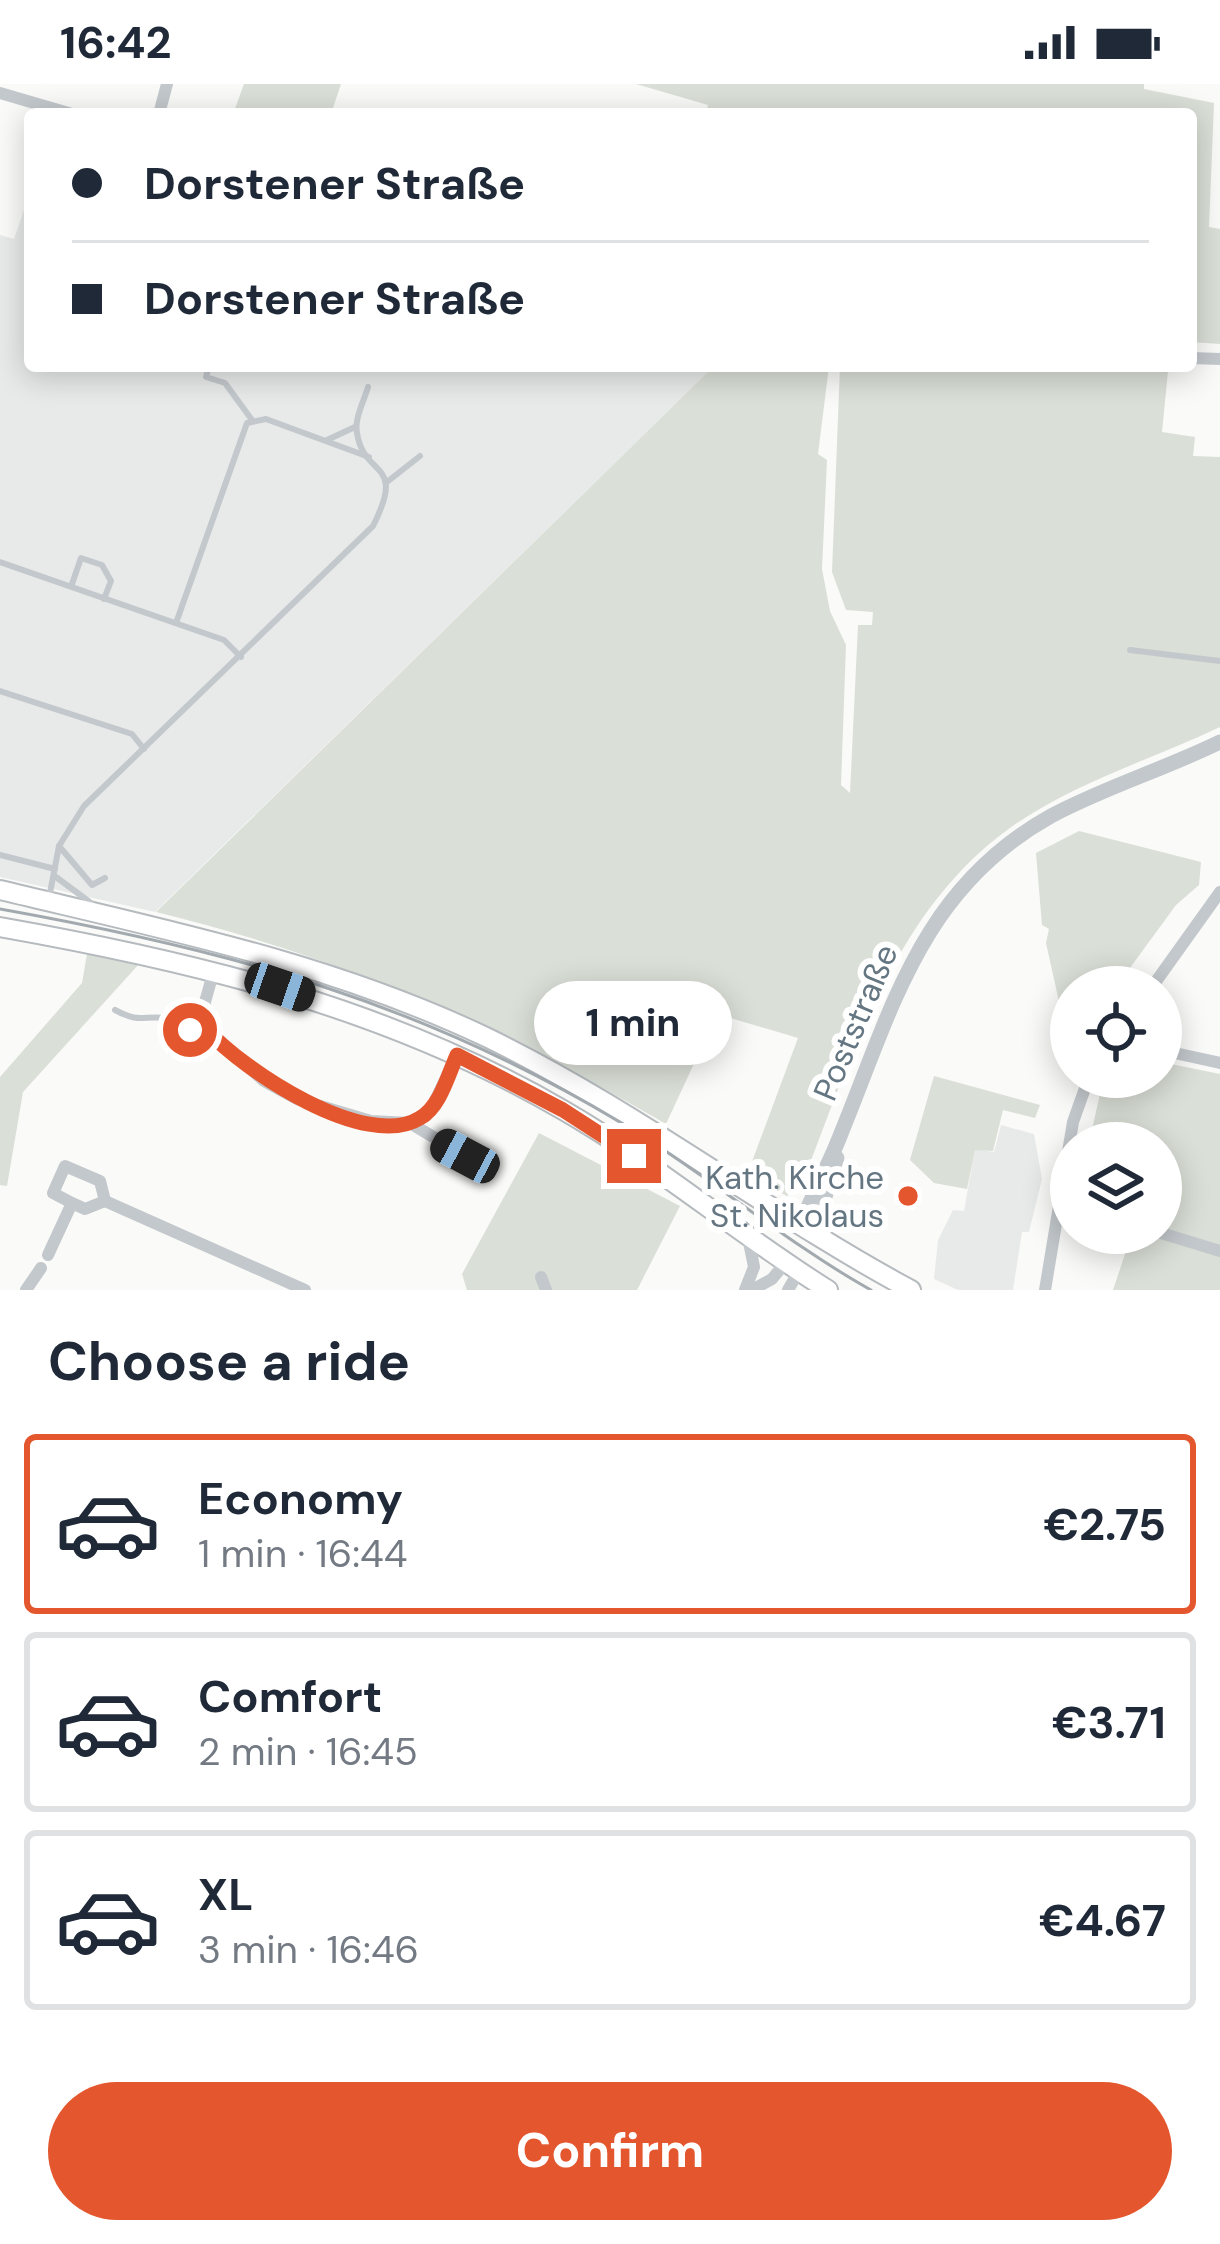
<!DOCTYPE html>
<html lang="en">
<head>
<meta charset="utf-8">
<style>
  :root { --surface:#fff; --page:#f6f6f7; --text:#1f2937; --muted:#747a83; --line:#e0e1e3; --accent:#e4572e }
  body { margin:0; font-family:"DM Sans",sans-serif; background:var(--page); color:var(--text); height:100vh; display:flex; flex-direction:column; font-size:45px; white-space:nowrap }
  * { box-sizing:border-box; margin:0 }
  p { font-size:39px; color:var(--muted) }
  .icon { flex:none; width:66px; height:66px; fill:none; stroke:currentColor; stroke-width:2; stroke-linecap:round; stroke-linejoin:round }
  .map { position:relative; height:1206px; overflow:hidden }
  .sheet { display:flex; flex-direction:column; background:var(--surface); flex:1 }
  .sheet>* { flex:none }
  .hud { position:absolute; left:24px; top:24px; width:1173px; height:264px; border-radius:12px; box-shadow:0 6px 30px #0003; display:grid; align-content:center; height:264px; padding:0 48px; background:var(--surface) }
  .tools { position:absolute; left:1050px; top:882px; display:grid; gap:24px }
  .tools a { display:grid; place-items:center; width:132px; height:132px; border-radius:50%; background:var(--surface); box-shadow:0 6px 30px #0003; font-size:60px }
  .end { position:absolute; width:54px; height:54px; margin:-27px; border:15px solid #e4572e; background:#fff; box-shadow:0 0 0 6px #fff }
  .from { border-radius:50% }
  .bubble { position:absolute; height:84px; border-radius:42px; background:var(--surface); box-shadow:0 6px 30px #0003; font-size:39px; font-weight:700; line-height:84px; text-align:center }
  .car { position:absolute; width:36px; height:72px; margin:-36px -18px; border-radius:15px; box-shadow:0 0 9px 3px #0007; background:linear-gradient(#222 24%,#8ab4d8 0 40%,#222 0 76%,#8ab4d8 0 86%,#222 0) }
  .hud b { display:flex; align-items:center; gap:42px; height:114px; font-size:45px }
  .hud b+b { border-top:3px solid var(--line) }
  .hud i { width:30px; height:30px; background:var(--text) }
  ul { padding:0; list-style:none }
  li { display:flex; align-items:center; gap:36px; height:180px; margin:0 24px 18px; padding:0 24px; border:6px solid var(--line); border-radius:12px }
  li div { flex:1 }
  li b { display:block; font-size:45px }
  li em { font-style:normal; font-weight:700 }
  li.current { border-color:var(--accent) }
  li>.icon { width:108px; height:108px; stroke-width:1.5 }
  h2 { padding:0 48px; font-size:54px; line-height:144px }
  .button { display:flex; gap:24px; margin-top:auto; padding:24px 48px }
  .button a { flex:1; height:138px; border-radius:72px; background:var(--accent); color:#fff; font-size:48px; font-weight:700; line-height:138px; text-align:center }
  .status { display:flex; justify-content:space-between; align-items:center; height:84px; padding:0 60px; background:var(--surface); direction:ltr }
  .status svg { height:33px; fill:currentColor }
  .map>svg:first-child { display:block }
  .built { fill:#e8e9e9 }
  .green { fill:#dadfd7 }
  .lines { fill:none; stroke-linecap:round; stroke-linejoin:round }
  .primary-casing { stroke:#b5babe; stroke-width:22 }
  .service { stroke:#c3c8cc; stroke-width:6 }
  .minor { stroke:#c3c8cc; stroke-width:12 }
  .tertiary { stroke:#c3c8cc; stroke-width:15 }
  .primary { stroke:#fff; stroke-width:18 }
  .tram { stroke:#a2aab0; stroke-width:3 }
  .route { stroke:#e4572e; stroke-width:15 }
  .poi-dot { fill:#e4572e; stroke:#fff; stroke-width:4.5 }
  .labels { text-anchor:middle; stroke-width:12; stroke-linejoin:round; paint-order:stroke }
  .street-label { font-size:33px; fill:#657683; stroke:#fff }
  .poi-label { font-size:33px; fill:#657683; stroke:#fff; text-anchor:end }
</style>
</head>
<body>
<div class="status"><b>16:42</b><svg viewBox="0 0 49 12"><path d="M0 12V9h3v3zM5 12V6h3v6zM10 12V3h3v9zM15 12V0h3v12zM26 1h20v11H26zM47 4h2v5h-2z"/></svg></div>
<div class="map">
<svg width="1220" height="1206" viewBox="0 0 1220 1206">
  <rect width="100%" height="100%" fill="#fafaf8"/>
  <g class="built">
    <path d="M30,109V282H714L155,828L0,793V151L14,155Z"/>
    <path d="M1001,1041L1034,1050L1042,1095L1029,1148H1022L1013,1206H958L934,1195L938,1156L953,1126L964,1127L975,1065L994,1068Z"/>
  </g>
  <g class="green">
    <path d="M244,0H341L331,30H233Z"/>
    <path d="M636,0H1144V5L1214,19L1209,143L1220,145V260L1191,258V30H706L708,21Z"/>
    <path d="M714,282H829L818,370L827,376L822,485L830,527L846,561L841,701L850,709L858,541H872L873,528L846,526L832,488L840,282L1168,287L1162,348L1195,353L1193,372L1220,373V643C1152,675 1077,698 1014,741C894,825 854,968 803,1097L787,1112L747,1091L798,954L717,930L666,1040C497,941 346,875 156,828Z"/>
    <path d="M1079,747L1201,778L1199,801L1176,821L1116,903H1071V928L1060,922L1046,859L1049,845L1042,841L1036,769Z"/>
    <path d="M87,870L139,880L23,1008L7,1102L0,1101V993L82,899Z"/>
    <path d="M1161,978L1220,990V1206H1113L1132,1149H1161L1169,1100L1161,1097V1059H1089L1102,1001L1106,993H1161Z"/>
    <path d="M934,992L1040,1021L1035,1034L1003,1026L993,1067L975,1066L967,1105L934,1099L910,1076Z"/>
    <path d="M539,1049L680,1122L637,1206H467L462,1190Z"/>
  </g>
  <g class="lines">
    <g class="primary-casing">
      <g id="primary">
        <path d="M0,806C167,846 331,879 488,954C636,1026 766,1128 911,1206"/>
        <path d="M0,843C198,878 387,924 563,1026C655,1079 737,1149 828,1206"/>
      </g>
    </g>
    <g class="service">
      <path d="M209,282L206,293L225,299L252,336"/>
      <path d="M327,356L355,343"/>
      <path d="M387,398L420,372"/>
      <path d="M0,478L224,556L241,573"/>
      <path d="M72,500L81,474L102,481L111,497L104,515"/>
      <path d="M176,539L247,339L266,335L369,373"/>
      <path d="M1130,566L1220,577"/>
      <path d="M0,607L132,650L144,665"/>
      <path d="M59,762L92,801L105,794"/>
      <path d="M0,771L55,785"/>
      <path d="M56,793L91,819"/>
      <path d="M49,814L59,762L84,722L373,442C407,375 364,395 357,349C354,335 364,317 368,303"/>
      <path d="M115,926C141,940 142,931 166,934C181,936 190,946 207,946"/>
    </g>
    <g class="minor">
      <path d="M0,9L72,30"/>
      <path d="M159,30L167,0"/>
      <path d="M1191,274L1220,275"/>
      <path d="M214,886L205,918L207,946L264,997L297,1015L371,1037L410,1039L465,1072"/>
      <path d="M1152,903L1220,808"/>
      <path d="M1161,966L1220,979"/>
      <path d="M410,1039L430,1027L457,971"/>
      <path d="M105,1117L305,1206"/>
      <path d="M1161,1149L1220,1167"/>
      <path d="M48,1171L72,1119L85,1125L105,1117L100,1097L65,1082L53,1109L72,1119"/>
      <path d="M541,1193L546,1206"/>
      <path d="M26,1206L41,1184"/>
      <path d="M745,1206L754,1183L748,1153"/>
      <path d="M752,1206L772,1195L786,1178"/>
      <path d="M788,1206L799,1187"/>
      <path d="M1045,1206L1073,1038L1089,993"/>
    </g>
    <g class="tertiary">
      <path d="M801,1140C813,1109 830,1079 842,1047C893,922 922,804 1051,732C1105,703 1165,685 1220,658"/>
      <path d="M814,1148L837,1074"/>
    </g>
    <use href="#primary" class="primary"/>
    <path class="tram" d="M0,825C229,866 417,917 620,1038C706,1089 783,1157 871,1206"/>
  </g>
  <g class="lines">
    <path class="route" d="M190,946H207C243,986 366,1068 420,1034C440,1023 448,991 457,971L563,1026L634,1072"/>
  </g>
  <circle class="poi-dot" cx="908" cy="1112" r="12"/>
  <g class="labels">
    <g class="street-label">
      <text transform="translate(855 938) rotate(-67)" y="12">Poststraße</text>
    </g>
    <g class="poi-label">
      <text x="884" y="1105">Kath. Kirche<tspan x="884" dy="38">St. Nikolaus</tspan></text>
    </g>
  </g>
</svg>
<div class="tools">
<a><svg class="icon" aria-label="locate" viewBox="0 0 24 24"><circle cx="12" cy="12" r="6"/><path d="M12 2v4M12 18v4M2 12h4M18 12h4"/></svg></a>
<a><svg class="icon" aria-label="layers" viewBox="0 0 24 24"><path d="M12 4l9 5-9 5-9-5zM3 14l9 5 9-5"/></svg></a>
</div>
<i class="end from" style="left:190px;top:946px"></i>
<i class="end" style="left:634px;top:1072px"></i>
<div class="bubble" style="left:534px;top:897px;width:198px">1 min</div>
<i class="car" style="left:280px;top:903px;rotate:109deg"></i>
<i class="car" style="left:465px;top:1072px;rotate:298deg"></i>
<div class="hud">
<b><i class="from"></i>Dorstener Straße</b>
<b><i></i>Dorstener Straße</b>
</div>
</div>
<section class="sheet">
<h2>Choose a ride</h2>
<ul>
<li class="current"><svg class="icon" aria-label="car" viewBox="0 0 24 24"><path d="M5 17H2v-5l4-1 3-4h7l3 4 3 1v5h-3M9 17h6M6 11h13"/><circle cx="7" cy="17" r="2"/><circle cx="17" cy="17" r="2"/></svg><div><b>Economy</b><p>1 min · 16:44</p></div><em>€2.75</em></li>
<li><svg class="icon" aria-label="car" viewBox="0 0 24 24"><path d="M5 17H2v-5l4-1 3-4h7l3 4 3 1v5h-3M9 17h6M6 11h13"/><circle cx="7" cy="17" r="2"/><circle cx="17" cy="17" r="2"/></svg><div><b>Comfort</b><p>2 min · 16:45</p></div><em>€3.71</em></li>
<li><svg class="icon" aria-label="car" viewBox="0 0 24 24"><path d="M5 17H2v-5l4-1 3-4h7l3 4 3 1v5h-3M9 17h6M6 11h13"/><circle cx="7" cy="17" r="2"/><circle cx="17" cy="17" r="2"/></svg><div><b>XL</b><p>3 min · 16:46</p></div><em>€4.67</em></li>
</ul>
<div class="button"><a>Confirm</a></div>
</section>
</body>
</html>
